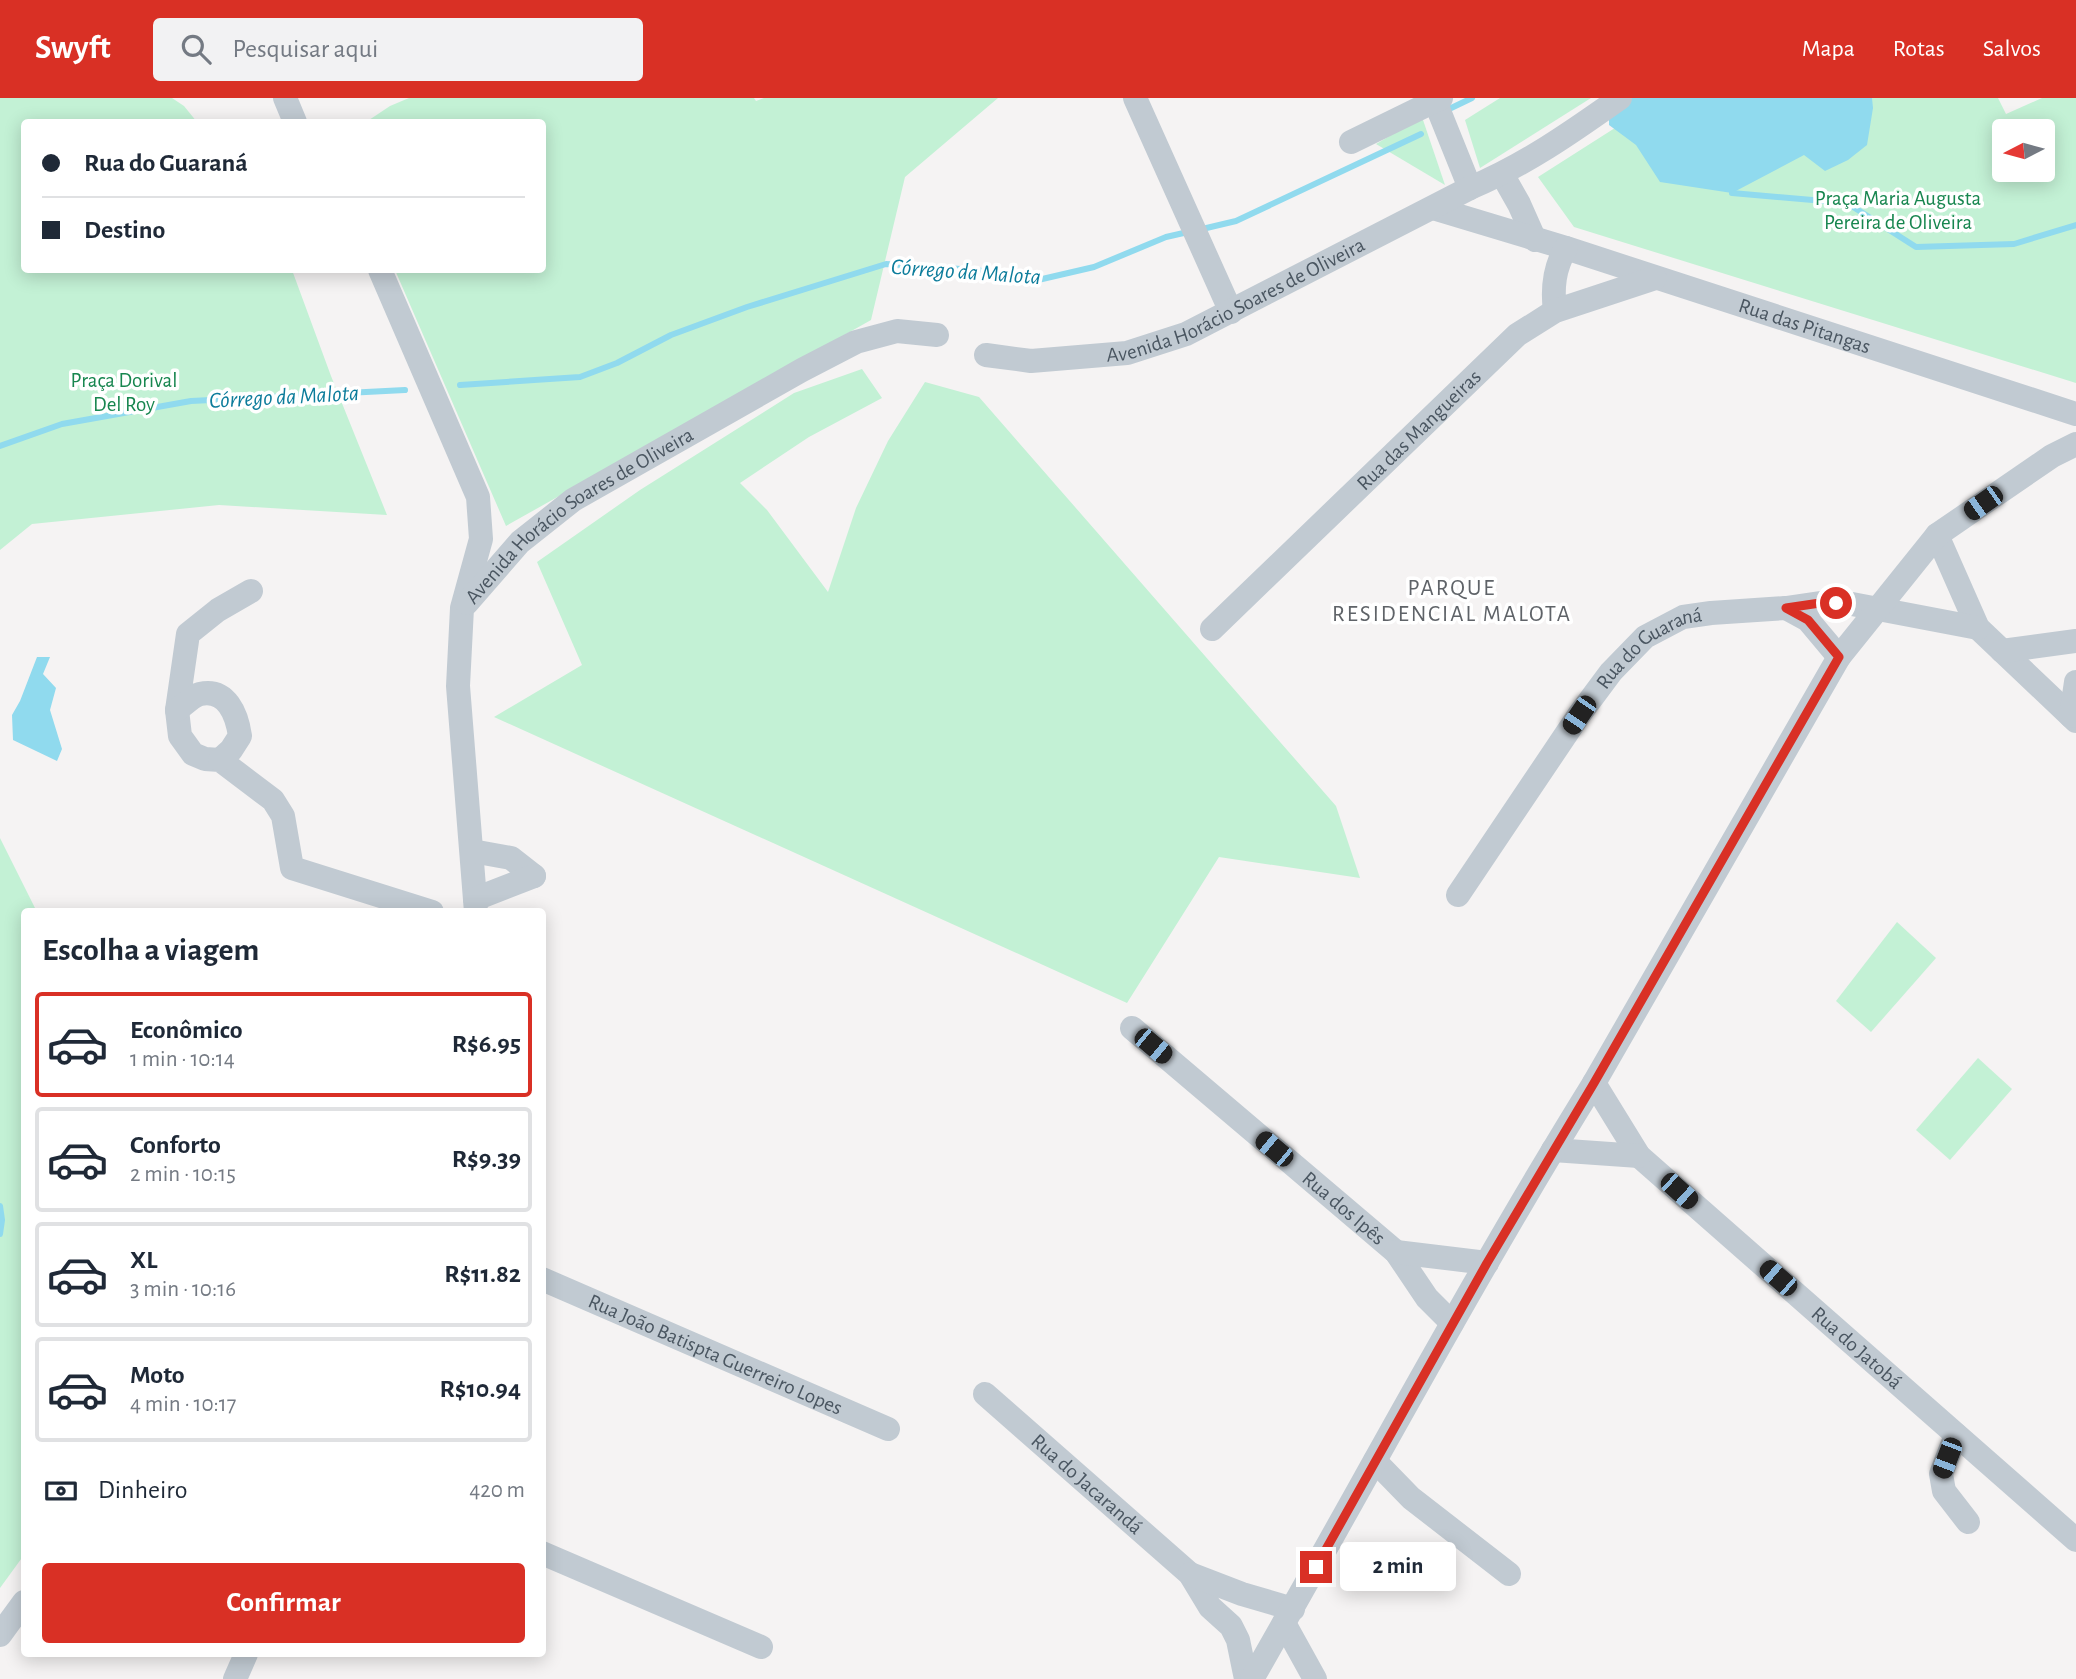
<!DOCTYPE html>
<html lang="pt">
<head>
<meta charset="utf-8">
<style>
  :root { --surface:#fff; --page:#f2f2f3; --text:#1f2937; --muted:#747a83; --line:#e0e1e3; --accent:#d93025 }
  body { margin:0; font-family:"Alegreya Sans",sans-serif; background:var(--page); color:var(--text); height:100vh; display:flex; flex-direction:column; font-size:26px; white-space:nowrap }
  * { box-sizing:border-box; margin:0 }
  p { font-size:23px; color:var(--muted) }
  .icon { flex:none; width:38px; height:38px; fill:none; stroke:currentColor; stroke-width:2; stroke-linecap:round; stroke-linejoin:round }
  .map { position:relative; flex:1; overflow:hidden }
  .details { position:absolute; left:21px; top:810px; width:525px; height:749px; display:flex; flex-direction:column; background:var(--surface); border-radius:7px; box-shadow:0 4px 18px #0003 }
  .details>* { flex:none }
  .guide { position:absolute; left:21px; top:21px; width:525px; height:154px; border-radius:7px; box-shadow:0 4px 18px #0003; display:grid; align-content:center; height:154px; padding:0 21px; background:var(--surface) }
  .needle { width:46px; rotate:264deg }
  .tools { position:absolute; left:1992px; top:21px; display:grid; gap:14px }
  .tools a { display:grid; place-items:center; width:63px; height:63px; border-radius:7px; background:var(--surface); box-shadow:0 4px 18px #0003; font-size:35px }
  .end { position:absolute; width:32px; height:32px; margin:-16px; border:9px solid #d93025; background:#fff; box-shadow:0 0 0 4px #fff }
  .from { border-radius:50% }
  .bubble { position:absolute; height:49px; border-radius:7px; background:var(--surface); box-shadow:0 4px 18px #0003; font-size:23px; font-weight:600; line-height:49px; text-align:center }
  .car { position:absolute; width:21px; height:42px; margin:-21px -10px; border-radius:9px; box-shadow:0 0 5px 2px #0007; background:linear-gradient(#222 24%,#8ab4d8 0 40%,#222 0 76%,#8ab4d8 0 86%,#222 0) }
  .guide b { display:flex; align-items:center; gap:24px; height:66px; font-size:26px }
  .guide b+b { border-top:2px solid var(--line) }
  .guide i { width:18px; height:18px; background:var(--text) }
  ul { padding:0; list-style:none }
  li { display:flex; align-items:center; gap:21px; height:105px; margin:0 14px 10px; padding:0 7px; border:4px solid var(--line); border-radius:7px }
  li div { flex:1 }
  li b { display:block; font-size:26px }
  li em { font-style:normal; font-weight:600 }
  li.active { border-color:var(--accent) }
  li>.icon { width:63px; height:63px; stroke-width:1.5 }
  h2 { padding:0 21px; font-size:32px; line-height:84px }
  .pay { display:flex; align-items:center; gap:18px; height:77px; padding:0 21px; font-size:26px }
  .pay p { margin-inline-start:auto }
  .action { display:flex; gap:14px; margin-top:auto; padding:14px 21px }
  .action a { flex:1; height:80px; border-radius:7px; background:var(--accent); color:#fff; font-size:28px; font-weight:600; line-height:80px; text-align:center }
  header { display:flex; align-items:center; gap:42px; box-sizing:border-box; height:98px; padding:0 35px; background:var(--accent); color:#fff }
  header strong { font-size:33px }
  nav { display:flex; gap:38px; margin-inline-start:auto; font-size:24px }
  .search { width:490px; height:63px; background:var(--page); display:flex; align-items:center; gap:18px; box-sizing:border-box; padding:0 24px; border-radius:7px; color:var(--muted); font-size:26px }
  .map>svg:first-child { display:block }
  .green { fill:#c3f1d5; fill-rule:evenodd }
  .water { fill:#90daee }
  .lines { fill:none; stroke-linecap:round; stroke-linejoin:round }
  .stream { stroke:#90daee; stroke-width:6 }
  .minor { stroke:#c1cad2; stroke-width:24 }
  .route { stroke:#d93025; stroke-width:9 }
  .labels { text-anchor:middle; stroke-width:7; stroke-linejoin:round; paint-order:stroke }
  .park-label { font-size:21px; fill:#17864f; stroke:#fff }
  .street-label { font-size:21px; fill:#4a5661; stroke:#fff }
  .water-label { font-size:23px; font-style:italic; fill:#0c7c9b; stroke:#fff }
  .neighbourhood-label { font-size:23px; letter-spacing:2px; fill:#5f6368; stroke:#fff }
</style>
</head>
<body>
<header>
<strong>Swyft</strong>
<div class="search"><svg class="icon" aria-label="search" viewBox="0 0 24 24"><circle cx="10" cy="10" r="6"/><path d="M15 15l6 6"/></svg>Pesquisar aqui</div>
<nav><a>Mapa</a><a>Rotas</a><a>Salvos</a></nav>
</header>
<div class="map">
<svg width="2076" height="1581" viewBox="0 0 2076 1581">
  <rect width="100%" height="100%" fill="#f5f3f3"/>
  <g class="green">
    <path d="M0,0H172L184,8L197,24H24V172H292L331,278L387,417L219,407L32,426L0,452Z"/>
    <path d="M409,0H754L756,3L764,0H998L905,79L871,222L506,428L395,172H542V24H366L390,8Z"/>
    <path d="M1500,0H1591L1480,70L1465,22Z"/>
    <path d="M1662,0H1998L2006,16L2042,0H2076V285L1574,129L1538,79ZM2004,33H2042V72H2004Z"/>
    <path d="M1422,19L1445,87L1376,46Z"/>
    <path d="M862,271L882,300L809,339L740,385L767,412L828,494L856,410L888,343L925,284L979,299L1336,708L1360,780L1219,759L1127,905L494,619L582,567L537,464L640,392L794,295Z"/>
    <path d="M0,740L37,814H24V1457L0,1490Z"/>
    <path d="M1897,824L1936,860L1871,934L1836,903Z"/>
    <path d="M1978,960L2012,991L1950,1062L1916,1032Z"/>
  </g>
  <g class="water">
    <path d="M1629,0H1872L1873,10L1867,47L1848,62L1825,73L1804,57L1732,95L1660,84L1636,47L1609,27V18Z"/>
    <path d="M37,559H50L43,576L56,590L50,612L62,651L57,663L13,642L12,617L20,603Z"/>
  </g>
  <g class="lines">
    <g class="stream">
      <path d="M1447,12L1472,0"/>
      <path d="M1732,95L1847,105L1916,149L2014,146L2076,127"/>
      <path d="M1198,132L1236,123L1421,36"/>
      <path d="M460,287L580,279L617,265L671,237L747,209L886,166L976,172L1038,182L1094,169L1166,139L1188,134"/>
      <path d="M0,348L62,326L191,303L405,292"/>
      <path d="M0,1108L2,1122L0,1136"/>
    </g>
    <g class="minor">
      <path d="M285,0L295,24"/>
      <path d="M1135,0L1231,214"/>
      <path d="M1435,3L1470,90"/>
      <path d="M1351,44L1441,0"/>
      <path d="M1502,76L1519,106L1535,142"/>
      <path id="s1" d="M1433,110L1566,150L2076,316"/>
      <path d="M380,172L478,399L481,441L462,510L458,588L476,814"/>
      <path d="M1555,213C1552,190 1554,170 1566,150"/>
      <path id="s2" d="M986,257L1031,263L1127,255L1186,236L1470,90C1525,67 1572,34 1620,0"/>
      <path d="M1937,437L1978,530L2076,623"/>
      <path d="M251,493L218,512L188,536L177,612L180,638L193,656L205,661L220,662L273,702L283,718L292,770L432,814"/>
      <path id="s3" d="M467,505L520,444L573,402L714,322L802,272L856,244L897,233L937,237"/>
      <path d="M1786,510L1808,522L1839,559"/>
      <path id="s4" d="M1212,531L1517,237L1555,213L1655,180"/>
      <path d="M2002,553L2076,543"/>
      <path d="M177,612C183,608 192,598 200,596C227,590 237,617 240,638L231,652L220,662"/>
      <path d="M2071,618L2076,584"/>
      <path d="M472,753L511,760L534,778"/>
      <path id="s5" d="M1458,797L1579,617L1611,574L1645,539L1683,519L1711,515L1786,510L1820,505L1852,506L1978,530"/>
      <path d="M475,801L534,778"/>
      <path id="s6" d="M1132,930L1396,1154L1427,1200L1452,1225"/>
      <path id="s7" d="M1594,985L1639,1058L2076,1442"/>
      <path d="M1553,1052L1639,1058"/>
      <path d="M1396,1154L1487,1165"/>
      <path id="s8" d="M542,1181L888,1331"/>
      <path id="s9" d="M985,1296L1190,1476L1210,1509L1231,1528L1238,1542L1246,1581"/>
      <path d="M1956,1337L1941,1376L1944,1393L1968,1424"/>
      <path d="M1375,1363L1411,1400L1509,1476"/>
      <path d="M542,1455L761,1549"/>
      <path d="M1190,1476L1242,1496L1293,1511"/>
      <path d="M1284,1525L1315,1581"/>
      <path d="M0,1537L24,1504"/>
      <path d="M235,1581L246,1556"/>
      <path d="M1252,1581C1366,1382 1473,1180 1594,985L1839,559L1937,437L2052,358L2076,346"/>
    </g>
  </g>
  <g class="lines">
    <path class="route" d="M1316,1469L1487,1165L1594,985L1839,559L1808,522L1786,510L1820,505H1836"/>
  </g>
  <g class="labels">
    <g class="park-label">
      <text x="1898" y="107">Praça Maria Augusta<tspan x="1898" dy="24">Pereira de Oliveira</tspan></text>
      <text x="124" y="289">Praça Dorival<tspan x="124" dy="24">Del Roy</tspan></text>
    </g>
    <g class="street-label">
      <text dy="7" stroke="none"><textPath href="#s2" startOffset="262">Avenida Horácio Soares de Oliveira</textPath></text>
      <text dy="7" stroke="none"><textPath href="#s1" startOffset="390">Rua das Pitangas</textPath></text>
      <text dy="7" stroke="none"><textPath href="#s4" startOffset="287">Rua das Mangueiras</textPath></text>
      <text dy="7" stroke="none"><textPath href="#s3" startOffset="144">Avenida Horácio Soares de Oliveira</textPath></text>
      <text dy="7" stroke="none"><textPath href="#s5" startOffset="317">Rua do Guaraná</textPath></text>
      <text dy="7" stroke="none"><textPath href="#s6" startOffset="278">Rua dos Ipês</textPath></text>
      <text dy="7" stroke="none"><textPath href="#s7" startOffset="376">Rua do Jatobá</textPath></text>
      <text dy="7" stroke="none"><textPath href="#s8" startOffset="189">Rua João Batispta Guerreiro Lopes</textPath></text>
      <text dy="7" stroke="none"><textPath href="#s9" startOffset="136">Rua do Jacarandá</textPath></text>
    </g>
    <g class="water-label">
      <text transform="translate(966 173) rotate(4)" y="8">Córrego da Malota</text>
      <text transform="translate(284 298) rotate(-3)" y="8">Córrego da Malota</text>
    </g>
    <g class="neighbourhood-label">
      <text x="1452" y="497">PARQUE<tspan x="1452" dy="26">RESIDENCIAL MALOTA</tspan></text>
    </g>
  </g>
</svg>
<div class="tools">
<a><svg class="needle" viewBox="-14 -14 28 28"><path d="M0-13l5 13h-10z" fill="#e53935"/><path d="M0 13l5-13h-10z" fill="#747a83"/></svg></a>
</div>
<i class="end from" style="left:1836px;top:505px"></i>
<i class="end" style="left:1316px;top:1469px"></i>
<div class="bubble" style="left:1340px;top:1444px;width:116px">2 min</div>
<i class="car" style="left:1983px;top:405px;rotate:235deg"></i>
<i class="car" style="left:1579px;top:617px;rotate:214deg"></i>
<i class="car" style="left:1153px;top:948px;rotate:130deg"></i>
<i class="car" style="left:1274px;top:1051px;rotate:310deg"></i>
<i class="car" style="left:1679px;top:1093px;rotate:132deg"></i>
<i class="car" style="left:1778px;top:1180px;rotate:311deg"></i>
<i class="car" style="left:1947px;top:1360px;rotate:201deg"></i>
<div class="guide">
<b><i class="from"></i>Rua do Guaraná</b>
<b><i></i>Destino</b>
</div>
<section class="details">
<h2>Escolha a viagem</h2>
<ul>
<li class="active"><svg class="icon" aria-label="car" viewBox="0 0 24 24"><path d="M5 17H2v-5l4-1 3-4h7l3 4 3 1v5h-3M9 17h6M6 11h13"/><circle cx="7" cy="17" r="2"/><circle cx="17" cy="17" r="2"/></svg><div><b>Econômico</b><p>1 min · 10:14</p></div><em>R$6.95</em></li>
<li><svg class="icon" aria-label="car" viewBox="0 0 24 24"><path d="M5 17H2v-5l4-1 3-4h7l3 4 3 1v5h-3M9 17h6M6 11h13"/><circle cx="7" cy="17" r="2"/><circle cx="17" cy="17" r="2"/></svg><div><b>Conforto</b><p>2 min · 10:15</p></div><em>R$9.39</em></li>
<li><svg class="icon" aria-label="car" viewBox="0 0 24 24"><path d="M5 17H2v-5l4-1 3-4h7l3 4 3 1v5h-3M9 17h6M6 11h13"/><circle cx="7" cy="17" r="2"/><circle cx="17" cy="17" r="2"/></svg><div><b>XL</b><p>3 min · 10:16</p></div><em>R$11.82</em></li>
<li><svg class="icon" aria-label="car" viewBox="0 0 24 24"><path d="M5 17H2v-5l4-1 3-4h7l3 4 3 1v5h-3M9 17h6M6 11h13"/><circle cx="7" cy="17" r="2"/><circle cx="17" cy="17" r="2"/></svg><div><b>Moto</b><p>4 min · 10:17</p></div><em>R$10.94</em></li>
</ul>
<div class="pay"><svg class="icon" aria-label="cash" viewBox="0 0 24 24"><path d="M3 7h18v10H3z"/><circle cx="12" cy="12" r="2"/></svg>Dinheiro<p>420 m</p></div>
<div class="action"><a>Confirmar</a></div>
</section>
</div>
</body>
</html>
